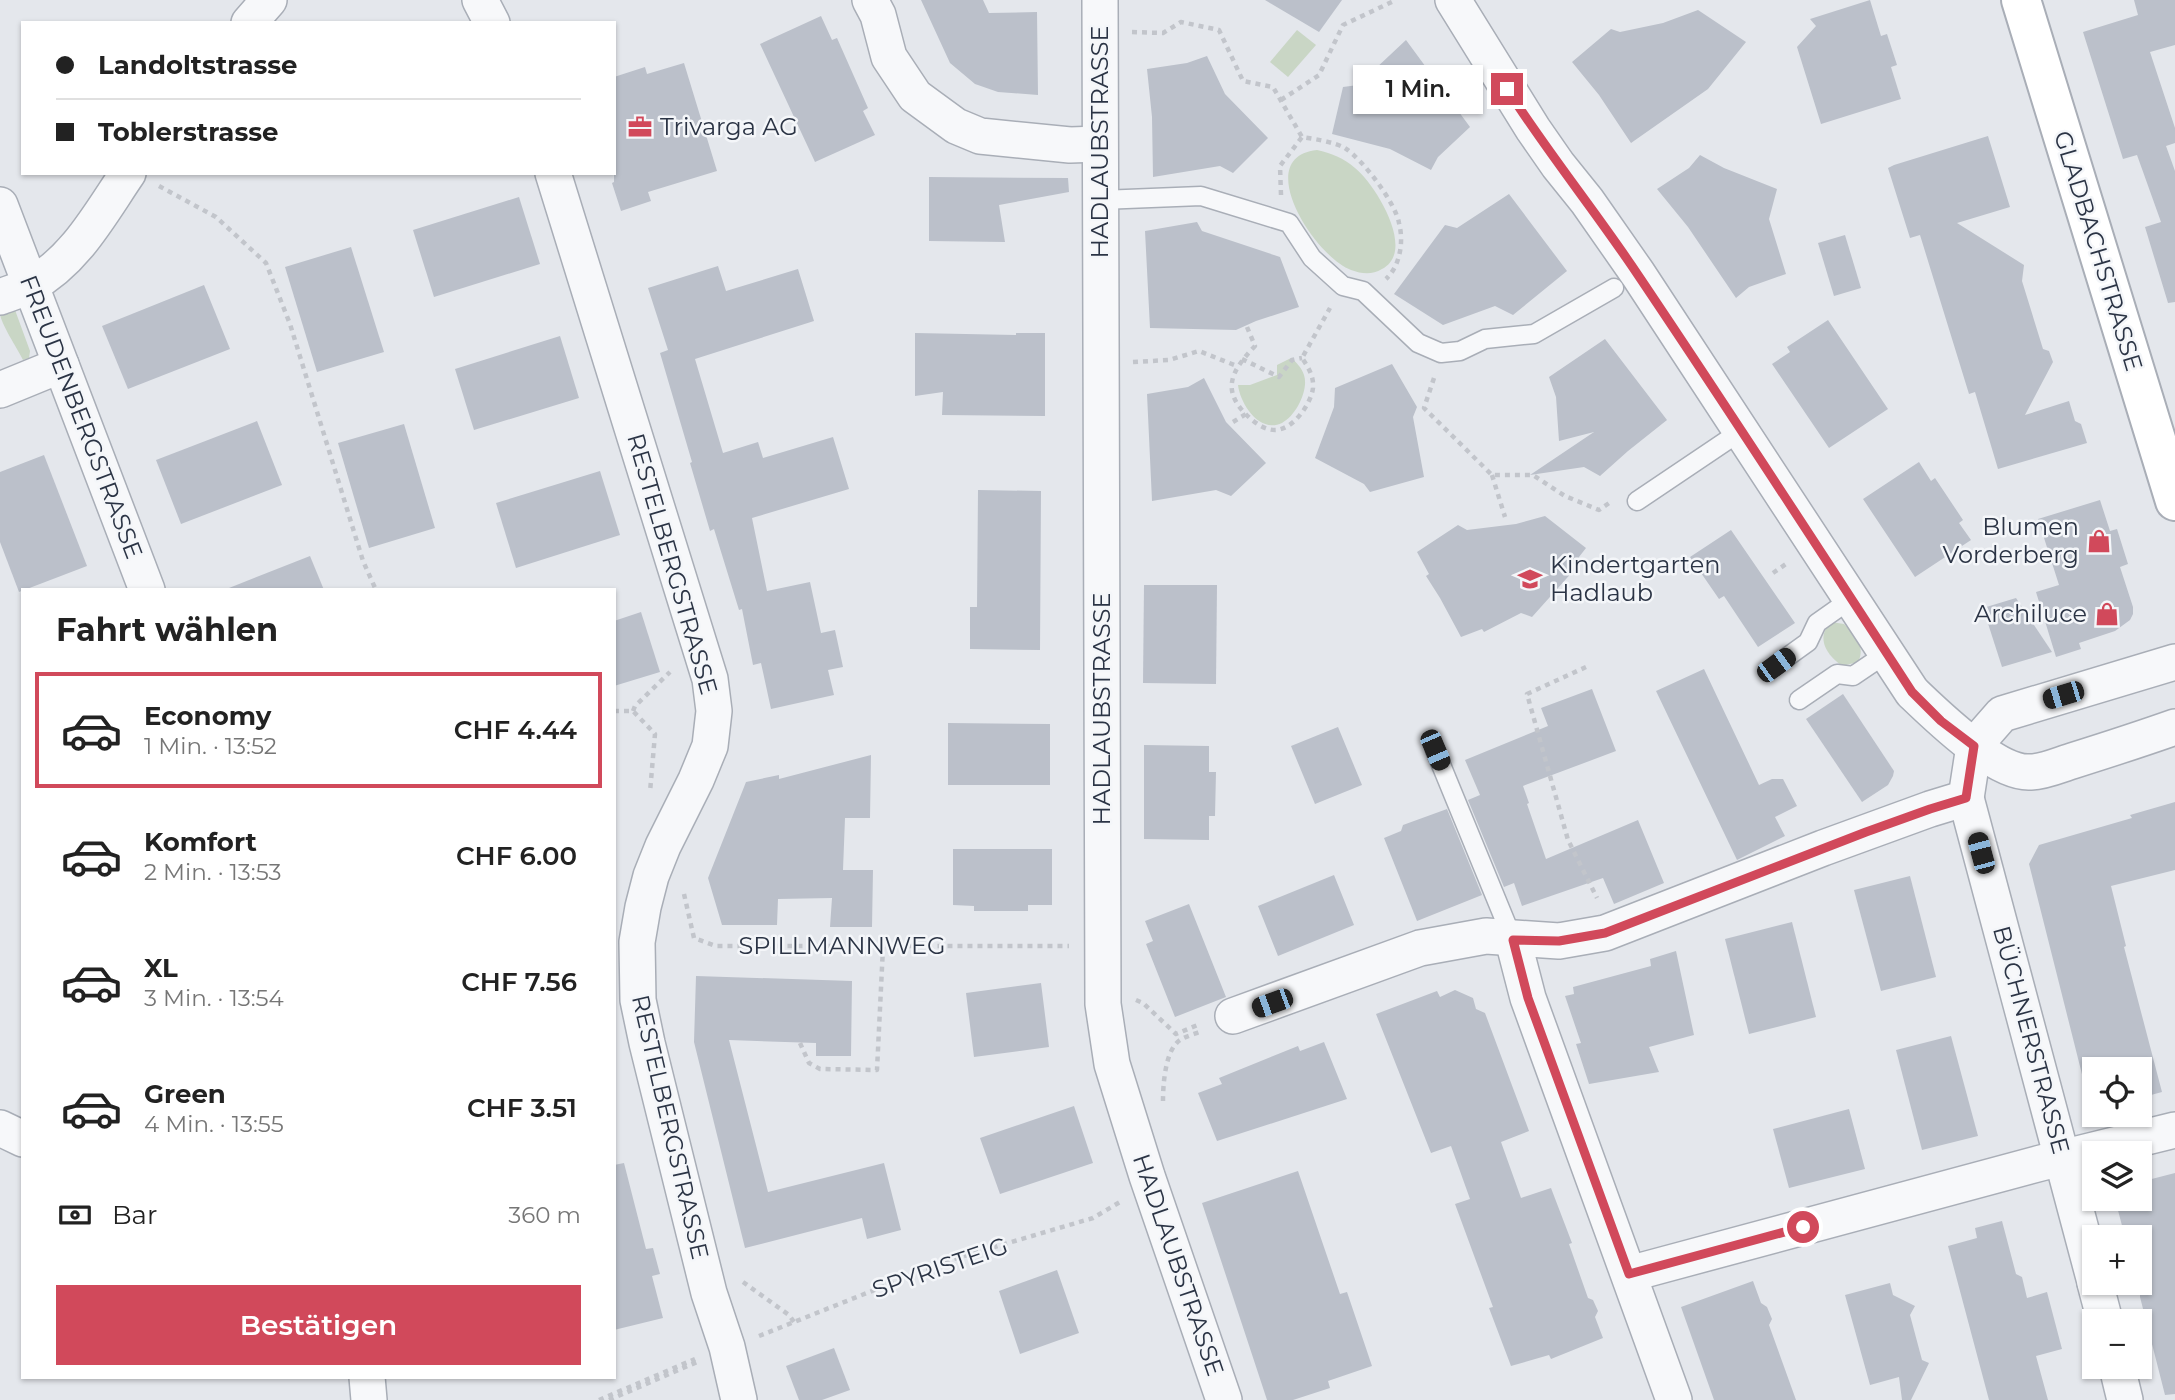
<!DOCTYPE html>
<html lang="de">
<head>
<meta charset="utf-8">
<style>
  :root { --surface:#fff; --page:#f2f2f2; --text:#222; --muted:#767676; --line:#e0e0e0; --accent:#d1495b }
  body { margin:0; font-family:Montserrat,sans-serif; background:var(--page); color:var(--text); height:100vh; display:flex; flex-direction:column; font-size:26px; white-space:nowrap }
  * { box-sizing:border-box; margin:0 }
  p { font-size:23px; color:var(--muted) }
  .icon { flex:none; width:38px; height:38px; fill:none; stroke:currentColor; stroke-width:2; stroke-linecap:round; stroke-linejoin:round }
  .map { position:relative; flex:1; overflow:hidden }
  .sheet { position:absolute; left:21px; top:588px; width:595px; height:791px; display:flex; flex-direction:column; background:var(--surface); border-radius:0px; box-shadow:0 2px 5px #0004 }
  .sheet>* { flex:none }
  .banner { position:absolute; left:21px; top:21px; width:595px; height:154px; border-radius:0px; box-shadow:0 2px 5px #0004; display:grid; align-content:center; height:154px; padding:0 35px; background:var(--surface) }
  .fabs { position:absolute; left:2082px; top:1057px; display:grid; gap:14px }
  .fabs a { display:grid; place-items:center; width:70px; height:70px; border-radius:0px; background:var(--surface); box-shadow:0 2px 5px #0004; font-size:35px }
  .end { position:absolute; width:32px; height:32px; margin:-16px; border:9px solid #d1495b; background:#fff; box-shadow:0 0 0 4px #fff }
  .from { border-radius:50% }
  .bubble { position:absolute; height:49px; border-radius:0px; background:var(--surface); box-shadow:0 2px 5px #0004; font-size:23px; font-weight:600; line-height:49px; text-align:center }
  .car { position:absolute; width:21px; height:42px; margin:-21px -10px; border-radius:9px; box-shadow:0 0 5px 2px #0007; background:linear-gradient(#222 24%,#8ab4d8 0 40%,#222 0 76%,#8ab4d8 0 86%,#222 0) }
  .banner b { display:flex; align-items:center; gap:24px; height:66px; font-size:26px }
  .banner b+b { border-top:2px solid var(--line) }
  .banner i { width:18px; height:18px; background:var(--text) }
  ul { padding:0; list-style:none }
  li { display:flex; align-items:center; gap:21px; height:116px; margin:0 14px 10px; padding:0 21px; border:4px solid transparent; border-radius:0px }
  li div { flex:1 }
  li b { display:block; font-size:26px }
  li em { font-style:normal; font-weight:600 }
  li.current { border-color:var(--accent) }
  li>.icon { width:63px; height:63px; stroke-width:1.5 }
  h2 { padding:0 35px; font-size:32px; line-height:84px }
  .pay { display:flex; align-items:center; gap:18px; height:77px; padding:0 35px; font-size:26px }
  .pay p { margin-inline-start:auto }
  .action { display:flex; gap:14px; margin-top:auto; padding:14px 35px }
  .action a { flex:1; height:80px; border-radius:0px; background:var(--accent); color:#fff; font-size:28px; font-weight:600; line-height:80px; text-align:center }
  .map>svg:first-child { display:block }
  .green { fill:#c9d6c5 }
  .building { fill:#bbc0ca }
  .lines { fill:none; stroke-linecap:round; stroke-linejoin:round }
  .lane-casing { stroke:#a9aeb7; stroke-width:21 }
  .street-casing { stroke:#a9aeb7; stroke-width:38 }
  .secondary-casing { stroke:#a9aeb7; stroke-width:42 }
  .path { stroke:#c2c5cb; stroke-width:4.5; stroke-dasharray:5 5; stroke-linecap:butt }
  .lane { stroke:#f7f8fa; stroke-width:18 }
  .street { stroke:#f7f8fa; stroke-width:35 }
  .secondary { stroke:#fff; stroke-width:38 }
  .route { stroke:#d1495b; stroke-width:9 }
  .labels { text-anchor:middle; stroke-width:5; stroke-linejoin:round; paint-order:stroke }
  .poi-label { font-size:24px; fill:#2b3445; stroke:#f4f6f9; text-anchor:start }
  .street-label { font-size:24px; fill:#2b3445; stroke:#f4f6f9 }
</style>
</head>
<body>
<div class="map">
<svg width="2175" height="1400" viewBox="0 0 2175 1400">
  <rect width="100%" height="100%" fill="#e4e7ec"/>
  <g class="green">
    <path d="M1297,30L1316,45L1288,77L1270,62Z"/>
    <path d="M1317,150C1331,153 1344,158 1355,168C1375,184 1417,251 1382,269C1372,275 1362,274 1351,270C1314,256 1251,157 1317,150Z"/>
    <path d="M11,309L15,310L30,351L29,358L23,360C18,349 0,323 0,313Z"/>
    <path d="M1291,358C1296,362 1302,368 1304,375C1309,390 1296,416 1282,423C1259,434 1240,403 1238,385H1250L1277,375V365Z"/>
    <path d="M1831,622L1844,624C1855,635 1866,647 1858,662L1842,666C1827,655 1815,638 1831,622Z"/>
  </g>
  <g class="building">
    <path d="M921,0H983L989,13L1037,12L1038,95L998,92L975,84L950,63Z"/>
    <path d="M1265,0H1342L1319,32Z"/>
    <path d="M1870,0L1881,36L1887,34L1897,65L1891,67L1901,99L1821,124L1797,47L1816,26L1810,19Z"/>
    <path d="M2134,0H2175V45L2150,52L2175,128V143L2166,146L2175,171V302L2168,303L2145,227L2161,222L2137,155L2123,159L2083,32L2138,15Z"/>
    <path d="M1698,10L1746,42L1708,89L1631,143L1599,95L1572,62L1611,29L1620,32L1663,23Z"/>
    <path d="M821,16L832,40L837,38L868,108L863,111L875,135L815,162L760,44Z"/>
    <path d="M1406,40L1470,127L1438,157L1431,170L1390,149L1332,134L1343,87L1358,85Z"/>
    <path d="M1207,56L1225,94L1268,138L1233,173L1220,166L1153,177L1152,117L1147,69L1187,63Z"/>
    <path d="M684,63L717,171L648,192L651,201L621,211L612,183L614,182V77L645,67L647,74Z"/>
    <path d="M1988,136L2010,207L1957,223L2024,265L2022,281L2043,349L2049,351L2053,362L2025,415L2069,401L2075,421L2081,424L2087,443L1998,469L1975,392L1969,394L1920,235L1910,238L1888,168L1894,165Z"/>
    <path d="M1700,155L1724,168L1777,189L1769,219L1786,274L1749,287L1736,298L1688,227L1657,189L1689,168Z"/>
    <path d="M929,177L1068,178L1069,192L999,205L1005,242L929,241Z"/>
    <path d="M1509,194L1567,271L1513,315L1495,306L1443,325L1394,294L1445,225L1457,228Z"/>
    <path d="M519,197L540,264L434,297L413,230Z"/>
    <path d="M1197,222L1202,231L1280,257L1299,307L1256,321L1236,330L1150,328L1145,231Z"/>
    <path d="M1845,235L1861,288L1834,296L1818,243Z"/>
    <path d="M351,247L384,352L317,372L285,267Z"/>
    <path d="M718,266L726,291L798,269L814,321L695,359L723,453L758,442L763,458L833,437L849,489L752,518L767,591L810,582L821,633L835,630L843,667L828,670L834,695L771,709L761,663L753,665L742,609L739,610L714,529L710,531L690,463L692,462L660,353L668,350L648,288Z"/>
    <path d="M204,285L230,349L128,389L102,326Z"/>
    <path d="M1828,320L1888,409L1829,448L1772,364L1790,352L1787,347Z"/>
    <path d="M915,333L1016,335V333H1045V416L942,415L943,392L915,396Z"/>
    <path d="M560,336L579,398L474,430L455,369Z"/>
    <path d="M1605,339L1667,420L1628,451L1600,476L1584,467L1530,475L1594,432L1559,441L1556,397L1549,377Z"/>
    <path d="M1392,364L1417,407L1413,417L1424,477L1370,492L1364,484L1315,458L1334,407L1335,388Z"/>
    <path d="M1204,378L1226,422L1266,463L1231,496L1216,490L1152,501L1147,394L1188,387Z"/>
    <path d="M257,421L282,485L181,524L156,460Z"/>
    <path d="M404,424L435,528L369,548L338,443Z"/>
    <path d="M44,455L87,566L19,592L0,542V472Z"/>
    <path d="M1919,462L1931,481L1935,478L1963,520L1959,523L1971,540L1915,577L1863,499Z"/>
    <path d="M600,471L620,535L516,568L496,503Z"/>
    <path d="M978,490L1041,491L1040,650L970,649V607H977Z"/>
    <path d="M2100,500L2110,531L2117,529L2128,564L2120,567L2133,607V614L2130,620L2115,631L2079,643L2081,649L2056,657L2036,592L2059,585L2038,519Z"/>
    <path d="M1545,516L1586,548L1572,566L1575,569L1532,617L1521,613L1484,632L1482,629L1461,637L1440,598L1426,576L1429,574L1417,552L1458,525L1467,530L1516,524Z"/>
    <path d="M1731,530L1795,623L1758,647L1724,596L1719,599L1690,557Z"/>
    <path d="M310,556L324,590H229V588Z"/>
    <path d="M1144,585H1217L1216,684L1143,683Z"/>
    <path d="M2016,598L2052,652L2002,667L1983,608Z"/>
    <path d="M641,612L660,672L614,686V621Z"/>
    <path d="M1704,669L1759,785L1772,779H1783L1797,806L1775,817L1785,836L1737,860L1656,691Z"/>
    <path d="M1592,689L1616,751L1523,786L1529,803L1527,804L1546,859L1638,820L1664,883L1614,904L1603,878L1522,906L1514,883L1504,887L1468,800L1480,795L1465,760L1548,726L1541,708Z"/>
    <path d="M1843,694L1894,771L1893,776L1888,785L1862,802L1806,719Z"/>
    <path d="M948,723L1050,724V785H948Z"/>
    <path d="M1338,727L1362,785L1315,804L1291,746Z"/>
    <path d="M1144,745L1209,746V772H1216L1215,816H1209V840L1144,839Z"/>
    <path d="M871,755L870,818H845L843,870H873L872,927H830L832,898L778,899L777,925H722L708,878L746,782L779,775V779Z"/>
    <path d="M2175,802V870L2111,886L2126,946L2124,947L2162,1092L2140,1098V1069H2095V1109L2091,1110L2029,864L2039,845L2132,818L2130,815Z"/>
    <path d="M1447,809L1482,895L1417,921L1384,838L1401,831L1403,825Z"/>
    <path d="M953,849H1052V905H1028V911H974V906L953,905Z"/>
    <path d="M1334,875L1354,925L1278,956L1258,906Z"/>
    <path d="M1910,876L1936,977L1881,991L1854,890Z"/>
    <path d="M1189,904L1226,997L1175,1017L1146,944L1153,941L1145,921Z"/>
    <path d="M1792,922L1816,1017L1749,1034L1725,939Z"/>
    <path d="M1676,951L1694,1035L1649,1047L1659,1072L1589,1084L1576,1044L1581,1043L1565,996L1574,994L1573,987L1651,966L1650,959Z"/>
    <path d="M696,976L852,981L851,1056H816V1043L729,1040L768,1192L884,1163L901,1230L867,1239L862,1218L745,1248L694,1042Z"/>
    <path d="M1041,983L1049,1047L974,1057L966,993Z"/>
    <path d="M1455,990L1473,998L1476,1009L1485,1013L1529,1131L1501,1142L1521,1198L1551,1188L1572,1243L1569,1244L1588,1298L1593,1300L1598,1311L1595,1317L1603,1338L1551,1359L1549,1355L1511,1366L1489,1308L1493,1307L1455,1204L1470,1199L1451,1146L1431,1153L1376,1014L1437,991L1440,997Z"/>
    <path d="M1951,1036L1978,1136L1922,1150L1896,1050Z"/>
    <path d="M1324,1042L1347,1099L1217,1141L1198,1093L1222,1084L1219,1078L1298,1046L1300,1051Z"/>
    <path d="M1074,1106L1093,1163L1000,1194L980,1138Z"/>
    <path d="M1849,1109L1865,1169L1789,1188L1773,1129Z"/>
    <path d="M624,1163L646,1249L653,1248L660,1274L652,1276L663,1318L614,1330V1165Z"/>
    <path d="M1298,1171L1340,1294L1347,1292L1372,1366L1328,1381L1330,1388L1293,1400H1267L1202,1203Z"/>
    <path d="M2175,1173V1394L2165,1395L2140,1297V1237H2125L2115,1199H2140V1182Z"/>
    <path d="M2002,1221L2016,1274L2022,1277L2027,1298L2047,1292L2062,1349L2036,1356L2048,1400H1989L1948,1246L1977,1238L1975,1228Z"/>
    <path d="M1057,1270L1079,1333L1020,1354L999,1291Z"/>
    <path d="M1753,1281L1761,1303L1767,1307L1772,1319L1769,1325L1796,1400H1714L1681,1307Z"/>
    <path d="M1890,1283L1893,1295L1915,1306L1910,1315L1922,1360L1929,1363L1911,1400H1902L1899,1377L1870,1385L1845,1295Z"/>
    <path d="M834,1348L850,1390L822,1400H799L786,1366Z"/>
  </g>
  <g class="lines">
    <g class="lane-casing">
      <g id="lane">
        <path d="M1101,200L1201,196L1289,223L1312,258L1343,286L1363,291L1418,343L1441,353L1460,351L1485,339L1534,334L1614,288"/>
        <path d="M1637,501L1741,431"/>
        <path d="M1776,665L1808,642L1817,623L1851,599"/>
        <path d="M1799,700L1837,674L1853,676L1887,653"/>
        <path d="M1435,750L1513,940"/>
      </g>
    </g>
    <g class="street-casing">
      <g id="street">
        <path d="M480,0L492,23"/>
        <path d="M870,0L878,15L889,57L915,96L956,126L980,136L1070,145L1099,144"/>
        <path d="M1100,0L1103,1004L1112,1064L1147,1176L1224,1400"/>
        <path d="M1453,0L1533,129L1558,165L1587,201L1638,274L1912,692C1936,715 1996,774 2030,772C2044,772 2059,765 2072,761C2107,750 2141,739 2175,727"/>
        <path d="M249,23L269,0"/>
        <path d="M553,173L710,679L714,711L710,746L696,780L663,846L651,876L643,907L637,942L638,1000L647,1043L709,1293L727,1347L739,1400"/>
        <path d="M0,205L147,590"/>
        <path d="M0,297C10,293 21,290 31,285C76,260 100,214 128,173"/>
        <path d="M0,390L61,365"/>
        <path d="M1966,798L2095,1282"/>
        <path d="M1513,940L1528,998L1674,1400"/>
        <path d="M1233,1016L1420,948L1486,936L1559,941L1605,933L1823,848L1930,809L1966,798L1974,746L2002,714L2175,662"/>
        <path d="M0,1128L23,1139"/>
        <path d="M1629,1274L2041,1163L2175,1130"/>
        <path d="M2095,1283L2105,1321"/>
        <path d="M2117,1367L2125,1400"/>
        <path d="M367,1377L369,1400"/>
      </g>
    </g>
    <g class="secondary-casing">
      <path id="secondary" d="M2021,0L2175,501"/>
    </g>
    <g class="path">
      <path d="M1132,32L1163,33L1181,22L1219,30L1243,81L1273,87L1302,137"/>
      <path d="M1281,100L1319,75L1343,25L1396,0"/>
      <path d="M159,186L216,217L266,263L290,324L363,561L376,590"/>
      <path d="M1281,195L1280,166L1302,137C1315,139 1334,142 1345,148C1363,160 1395,202 1399,223C1404,242 1400,266 1386,279"/>
      <path d="M1247,327L1255,346C1230,372 1220,392 1251,419C1258,425 1266,430 1275,430C1293,430 1311,404 1313,388C1314,376 1308,367 1302,358L1330,308"/>
      <path d="M1242,359L1279,377L1292,360L1302,358"/>
      <path d="M1133,362L1169,360L1199,351L1237,366"/>
      <path d="M1434,378L1424,408L1492,475H1533L1565,496L1599,510L1612,501"/>
      <path d="M1233,422L1246,414"/>
      <path d="M1492,475L1505,517"/>
      <path d="M1773,573L1786,564"/>
      <path d="M1586,667L1527,694L1568,840L1597,898"/>
      <path d="M614,711H633L655,734L650,792"/>
      <path d="M633,711L635,706L670,672"/>
      <path d="M684,894L694,938L716,946H1069"/>
      <path d="M1136,1000L1143,1003L1176,1034L1200,1024"/>
      <path d="M800,1043L809,1063L820,1069L877,1070L883,947"/>
      <path d="M1163,1101C1163,1085 1165,1050 1180,1040C1186,1036 1195,1034 1202,1031"/>
      <path d="M743,1282L789,1315L794,1322"/>
      <path d="M759,1336L947,1261L1093,1218L1120,1202"/>
      <path d="M599,1400L695,1359"/>
      <path d="M609,1400L697,1362"/>
    </g>
    <use href="#lane" class="lane"/>
    <use href="#street" class="street"/>
    <use href="#secondary" class="secondary"/>
  </g>
  <g class="lines">
    <path class="route" d="M1507,89C1548,153 1596,212 1638,275C1731,413 1821,552 1912,692L1941,721L1974,746L1966,798L1930,809L1866,832L1605,933L1559,941L1513,940L1528,998L1629,1274L1803,1227"/>
  </g>
  <defs>
    <g id="office-bare" transform="scale(1.89)"><path d="M-6-3h4V-5.5h4V-3h4V5H-6ZM-1-4.5V-3h2v-1.5ZM-6 0V1H6V0Z" fill="#d1495b" stroke="#f4f6f9" stroke-width="2.5" paint-order="stroke"/></g>
    <g id="shop-bare" transform="scale(1.89)"><path d="M-5-2.5h2.3a2.7 3.5 0 0 1 5.4 0H5L5.5 6h-11ZM-1.5-2.5h3a1.5 2.3 0 0 0-3 0Z" fill="#d1495b" stroke="#f4f6f9" stroke-width="2.5" paint-order="stroke"/></g>
    <g id="school-bare" transform="scale(1.89)"><path d="M0-5L7-2L0 1L-7-2ZM-4 1L0 2.5L4 1V4Q0 6-4 4Z" fill="#d1495b" stroke="#f4f6f9" stroke-width="2.5" paint-order="stroke"/></g>
  </defs>
  <g fill-rule="evenodd">
    <use href="#office-bare" x="640" y="127"/>
    <use href="#shop-bare" x="2099" y="541"/>
    <use href="#school-bare" x="1530" y="579"/>
    <use href="#shop-bare" x="2107" y="614"/>
  </g>
  <g class="labels">
    <g class="poi-label">
      <text x="660" y="135">Trivarga AG</text>
      <text x="2079" y="535" text-anchor="end">Blumen<tspan x="2079" dy="28">Vorderberg</tspan></text>
      <text x="1550" y="573">Kindertgarten<tspan x="1550" dy="28">Hadlaub</tspan></text>
      <text x="2087" y="622" text-anchor="end">Archiluce</text>
    </g>
    <g class="street-label">
      <text transform="translate(1100 142) rotate(-90)" y="8">HADLAUBSTRASSE</text>
      <text transform="translate(2098 251) rotate(73)" y="8">GLADBACHSTRASSE</text>
      <text transform="translate(81 417) rotate(69)" y="8">FREUDENBERGSTRASSE</text>
      <text transform="translate(672 564) rotate(74)" y="8">RESTELBERGSTRASSE</text>
      <text transform="translate(1102 709) rotate(-90)" y="8">HADLAUBSTRASSE</text>
      <text x="842" y="954">SPILLMANNWEG</text>
      <text transform="translate(2031 1040) rotate(75)" y="8">BÜCHNERSTRASSE</text>
      <text transform="translate(670 1127) rotate(77)" y="8">RESTELBERGSTRASSE</text>
      <text transform="translate(1178 1265) rotate(71)" y="8">HADLAUBSTRASSE</text>
      <text transform="translate(940 1268) rotate(-19)" y="8">SPYRISTEIG</text>
    </g>
  </g>
</svg>
<div class="fabs">
<a><svg class="icon" aria-label="locate" viewBox="0 0 24 24"><circle cx="12" cy="12" r="6"/><path d="M12 2v4M12 18v4M2 12h4M18 12h4"/></svg></a>
<a><svg class="icon" aria-label="layers" viewBox="0 0 24 24"><path d="M12 4l9 5-9 5-9-5zM3 14l9 5 9-5"/></svg></a>
<a>+</a>
<a>−</a>
</div>
<i class="end from" style="left:1803px;top:1227px"></i>
<i class="end" style="left:1507px;top:89px"></i>
<div class="bubble" style="left:1353px;top:65px;width:130px">1 Min.</div>
<i class="car" style="left:1776px;top:665px;rotate:54deg"></i>
<i class="car" style="left:2063px;top:695px;rotate:253deg"></i>
<i class="car" style="left:1435px;top:750px;rotate:157deg"></i>
<i class="car" style="left:1981px;top:853px;rotate:345deg"></i>
<i class="car" style="left:1272px;top:1003px;rotate:250deg"></i>
<div class="banner">
<b><i class="from"></i>Landoltstrasse</b>
<b><i></i>Toblerstrasse</b>
</div>
<section class="sheet">
<h2>Fahrt wählen</h2>
<ul>
<li class="current"><svg class="icon" aria-label="car" viewBox="0 0 24 24"><path d="M5 17H2v-5l4-1 3-4h7l3 4 3 1v5h-3M9 17h6M6 11h13"/><circle cx="7" cy="17" r="2"/><circle cx="17" cy="17" r="2"/></svg><div><b>Economy</b><p>1 Min. · 13:52</p></div><em>CHF 4.44</em></li>
<li><svg class="icon" aria-label="car" viewBox="0 0 24 24"><path d="M5 17H2v-5l4-1 3-4h7l3 4 3 1v5h-3M9 17h6M6 11h13"/><circle cx="7" cy="17" r="2"/><circle cx="17" cy="17" r="2"/></svg><div><b>Komfort</b><p>2 Min. · 13:53</p></div><em>CHF 6.00</em></li>
<li><svg class="icon" aria-label="car" viewBox="0 0 24 24"><path d="M5 17H2v-5l4-1 3-4h7l3 4 3 1v5h-3M9 17h6M6 11h13"/><circle cx="7" cy="17" r="2"/><circle cx="17" cy="17" r="2"/></svg><div><b>XL</b><p>3 Min. · 13:54</p></div><em>CHF 7.56</em></li>
<li><svg class="icon" aria-label="car" viewBox="0 0 24 24"><path d="M5 17H2v-5l4-1 3-4h7l3 4 3 1v5h-3M9 17h6M6 11h13"/><circle cx="7" cy="17" r="2"/><circle cx="17" cy="17" r="2"/></svg><div><b>Green</b><p>4 Min. · 13:55</p></div><em>CHF 3.51</em></li>
</ul>
<div class="pay"><svg class="icon" aria-label="cash" viewBox="0 0 24 24"><path d="M3 7h18v10H3z"/><circle cx="12" cy="12" r="2"/></svg>Bar<p>360 m</p></div>
<div class="action"><a>Bestätigen</a></div>
</section>
</div>
</body>
</html>
